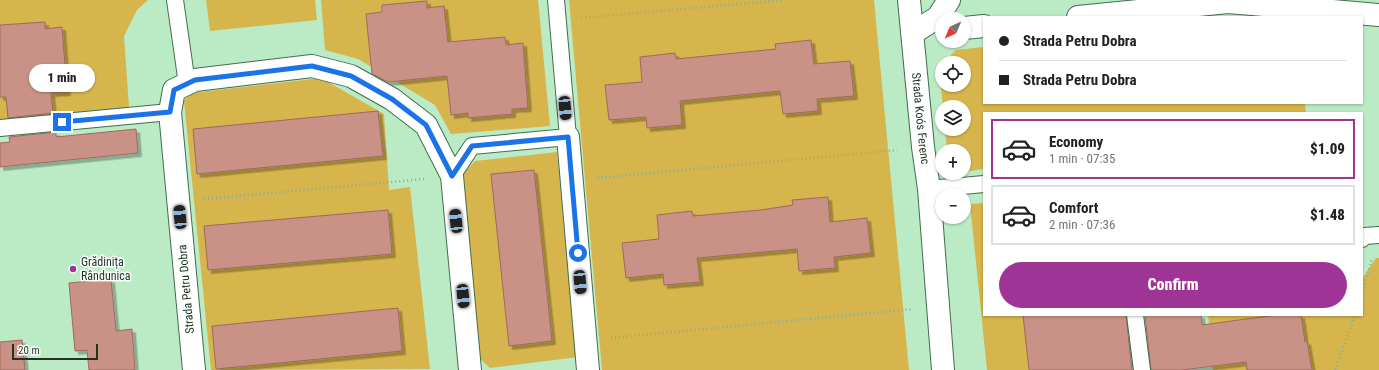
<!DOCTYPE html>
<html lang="en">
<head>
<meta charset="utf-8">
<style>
  :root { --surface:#fff; --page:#f2f2f2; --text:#202124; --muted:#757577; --line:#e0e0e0; --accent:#9e3495 }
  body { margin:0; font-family:"Roboto Condensed",sans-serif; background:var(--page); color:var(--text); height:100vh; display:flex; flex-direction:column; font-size:15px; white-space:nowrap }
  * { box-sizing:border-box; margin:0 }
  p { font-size:13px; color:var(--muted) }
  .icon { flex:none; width:22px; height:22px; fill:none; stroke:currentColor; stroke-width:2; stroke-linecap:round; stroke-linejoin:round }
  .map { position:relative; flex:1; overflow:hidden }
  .details { position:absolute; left:983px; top:112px; width:380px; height:204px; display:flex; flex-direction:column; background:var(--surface); border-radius:0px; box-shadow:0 1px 3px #0004 }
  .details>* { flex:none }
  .guide { position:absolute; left:983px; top:16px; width:380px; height:88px; border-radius:0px; box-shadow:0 1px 3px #0004; display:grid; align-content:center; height:88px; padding:0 16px; background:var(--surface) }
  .needle { width:26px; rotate:224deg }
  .buttons { position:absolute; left:935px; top:12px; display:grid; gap:8px }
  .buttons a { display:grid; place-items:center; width:36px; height:36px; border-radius:50%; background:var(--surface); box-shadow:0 1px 3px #0004; font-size:20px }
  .scale { position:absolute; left:12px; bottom:10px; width:86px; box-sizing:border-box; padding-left:4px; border:2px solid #1f3224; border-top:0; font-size:11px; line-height:14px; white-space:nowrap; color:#1f3224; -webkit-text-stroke:3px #fafffb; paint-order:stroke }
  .end { position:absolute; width:18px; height:18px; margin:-9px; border:5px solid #1a73e8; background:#fff; box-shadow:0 0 0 2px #fff }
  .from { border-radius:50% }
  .bubble { position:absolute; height:28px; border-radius:14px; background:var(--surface); box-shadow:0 1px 3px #0004; font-size:13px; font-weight:800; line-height:28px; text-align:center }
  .car { position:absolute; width:12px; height:24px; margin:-12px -6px; border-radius:5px; box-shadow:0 0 3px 1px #0007; background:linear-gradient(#222 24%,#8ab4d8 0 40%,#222 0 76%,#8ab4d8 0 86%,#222 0) }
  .guide b { display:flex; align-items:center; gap:14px; height:38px; font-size:15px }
  .guide b+b { border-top:1px solid var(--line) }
  .guide i { width:10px; height:10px; background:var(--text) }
  ul { padding:7px 0 0; list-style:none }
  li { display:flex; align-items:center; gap:12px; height:60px; margin:0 8px 6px; padding:0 8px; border:2px solid var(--line); border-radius:0px }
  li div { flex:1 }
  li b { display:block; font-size:15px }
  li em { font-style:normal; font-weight:800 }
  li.active { border-color:var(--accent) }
  li>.icon { width:36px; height:36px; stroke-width:1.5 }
  .cta { display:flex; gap:8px; margin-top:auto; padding:8px 16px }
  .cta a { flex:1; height:46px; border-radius:24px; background:var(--accent); color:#fff; font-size:16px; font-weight:800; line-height:46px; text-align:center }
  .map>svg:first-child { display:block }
  .green { fill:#d6b54d }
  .building { fill:#ca9286; stroke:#9e695e; filter:url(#shadow) }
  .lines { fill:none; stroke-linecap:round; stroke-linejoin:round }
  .service-casing { stroke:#416d4d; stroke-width:18 }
  .minor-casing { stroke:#416d4d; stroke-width:24 }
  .path { stroke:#88ae90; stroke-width:2.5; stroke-dasharray:1 3; stroke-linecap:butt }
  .service { stroke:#fff; stroke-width:16 }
  .minor { stroke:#fff; stroke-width:22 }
  .route { stroke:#1a73e8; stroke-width:5 }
  .poi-dot { fill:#9e3495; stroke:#fafffb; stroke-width:1.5 }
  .labels { text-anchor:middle; stroke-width:3; stroke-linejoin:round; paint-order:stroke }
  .street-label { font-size:12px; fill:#1f3224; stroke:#fafffb }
  .poi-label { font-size:12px; fill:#1f3224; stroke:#fafffb; text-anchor:start }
</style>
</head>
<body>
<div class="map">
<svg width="1379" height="370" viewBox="0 0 1379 370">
  <defs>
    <filter id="shadow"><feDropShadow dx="3.5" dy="3.5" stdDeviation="0" flood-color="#0004"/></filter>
  </defs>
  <rect width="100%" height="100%" fill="#bbebc5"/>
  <g class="green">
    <path d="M0,0H148L137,10L124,36L129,107L0,121Z"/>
    <path d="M206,0H315L317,20L210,31Z"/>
    <path d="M321,0H538L550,126L451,134L435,105L358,59L325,50Z"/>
    <path d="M569,0H874L909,370H602Z"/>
    <path d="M984,47V103H1305L1306,113H984V169L964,172V151H947L945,129H964V107H943L939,67L942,64V85H964V63H943L956,50Z"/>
    <path d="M321,78L384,114L389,190L410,187L430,369L211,370L184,101L191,93Z"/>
    <path d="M557,152L578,357L490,368L477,356L458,179L475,161Z"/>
    <path d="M984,203V315H1101L1108,370H987L970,204Z"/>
    <path d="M1376,258H1379V370H1213L1208,315H1362V279Z"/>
  </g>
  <g class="building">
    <path d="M427,1V8L444,6L448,42L505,37L506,45L523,43L528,108L512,109V114L468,118V113L451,115L447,76L388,82L372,74L366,14L382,12V5Z"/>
    <path d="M45,22V29L62,27L67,92L51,93L53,113L8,118L6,97H0V25Z"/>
    <path d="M811,40L814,64L850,61L854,96L817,99L818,111L783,114L780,91L680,101L682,125L647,128L646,117L609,120L605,85L642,82L640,57L675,53L676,59L776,49L775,44Z"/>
    <path d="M378,111L383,156L197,174L193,129Z"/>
    <path d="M136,129L138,153L0,167V143L10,142L9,137L56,132V137Z"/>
    <path d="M534,170L552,341L509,346L491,174Z"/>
    <path d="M828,197L830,222L867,218L871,253L834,257L835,268L799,271L797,249L697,258L700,282L664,285L663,274L626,278L622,243L659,239L657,215L692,211L693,216L761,210L793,205L792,200Z"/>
    <path d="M388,210L392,254L208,270L204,226Z"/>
    <path d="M111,279L116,331L132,329L135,370H89L87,350L75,351L69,283Z"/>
    <path d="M398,308L402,351L216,369L212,326Z"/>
    <path d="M1023,315H1126L1132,370H1029Z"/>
    <path d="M1145,315H1201L1202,325L1276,315H1301L1305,342L1307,341L1312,370H1247L1246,362L1182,370H1151Z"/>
    <path d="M22,340L25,370H0V342Z"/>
  </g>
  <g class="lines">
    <g class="service-casing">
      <g id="service">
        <path d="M175,0L187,84"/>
        <path d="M0,128L170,112"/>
        <path d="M452,176L472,146L568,137L556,0"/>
        <path d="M929,189L984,184"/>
        <path d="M1362,239L1364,236L1379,235"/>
        <path d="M1135,315L1142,370"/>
      </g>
    </g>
    <g class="minor-casing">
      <g id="minor">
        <path id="s1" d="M909,0L923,147L929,189L943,370"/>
        <path d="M1078,17L1228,2L1379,15"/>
        <path d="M964,28L984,26"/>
        <path d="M913,33L938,17L949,0"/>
        <path d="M568,137L588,370"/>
        <path d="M194,370L170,112L174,90L195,80L312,66L351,76L392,99L426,125L452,176L470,370"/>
      </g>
    </g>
    <g class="path">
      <path d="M581,18L784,0"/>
      <path d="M598,178L897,150"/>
      <path d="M204,199L424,179"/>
      <path d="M1362,292L1372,259"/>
      <path d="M611,338L913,309"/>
      <path d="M1335,370L1355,315"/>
    </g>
    <use href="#service" class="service"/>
    <use href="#minor" class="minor"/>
  </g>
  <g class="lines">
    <path class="route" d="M62,122L170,112L174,90L195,80L312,66L351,76L392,99L426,125L452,176L472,146L568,137L578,253"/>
  </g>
  <circle class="poi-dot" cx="73" cy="269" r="4"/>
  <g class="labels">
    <g class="street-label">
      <text dy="4" stroke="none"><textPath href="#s1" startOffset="119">Strada Koós Ferenc</textPath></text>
      <text transform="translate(186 289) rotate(-95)" y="4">Strada Petru Dobra</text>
    </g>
    <g class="poi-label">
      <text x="81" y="266">Grădinița<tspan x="81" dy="14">Rândunica</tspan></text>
    </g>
  </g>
</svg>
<div class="buttons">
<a><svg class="needle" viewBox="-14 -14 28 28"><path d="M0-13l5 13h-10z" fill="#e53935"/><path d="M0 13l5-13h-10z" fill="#757577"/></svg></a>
<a><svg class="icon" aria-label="locate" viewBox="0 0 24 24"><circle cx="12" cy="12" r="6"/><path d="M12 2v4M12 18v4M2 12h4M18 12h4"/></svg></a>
<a><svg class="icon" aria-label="layers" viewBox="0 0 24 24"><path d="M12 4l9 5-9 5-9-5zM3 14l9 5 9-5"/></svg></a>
<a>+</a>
<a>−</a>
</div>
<div class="scale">20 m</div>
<i class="end from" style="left:578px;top:253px"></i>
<i class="end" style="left:62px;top:122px"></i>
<div class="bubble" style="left:29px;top:64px;width:66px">1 min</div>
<i class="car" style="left:565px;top:108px;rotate:175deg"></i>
<i class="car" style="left:180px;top:217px;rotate:355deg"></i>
<i class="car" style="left:456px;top:221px;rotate:354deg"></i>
<i class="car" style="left:580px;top:282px;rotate:175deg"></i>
<i class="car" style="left:463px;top:296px;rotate:175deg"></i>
<div class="guide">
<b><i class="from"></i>Strada Petru Dobra</b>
<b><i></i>Strada Petru Dobra</b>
</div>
<section class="details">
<ul>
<li class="active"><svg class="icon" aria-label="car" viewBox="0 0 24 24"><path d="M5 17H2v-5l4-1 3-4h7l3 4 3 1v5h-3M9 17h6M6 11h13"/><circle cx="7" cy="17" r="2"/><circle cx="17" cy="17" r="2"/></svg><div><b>Economy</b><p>1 min · 07:35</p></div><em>$1.09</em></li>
<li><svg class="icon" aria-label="car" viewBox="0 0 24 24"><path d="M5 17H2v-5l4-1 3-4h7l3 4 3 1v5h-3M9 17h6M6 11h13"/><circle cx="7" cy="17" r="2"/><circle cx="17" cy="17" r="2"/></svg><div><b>Comfort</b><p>2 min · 07:36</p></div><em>$1.48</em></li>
</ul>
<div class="cta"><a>Confirm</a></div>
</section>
</div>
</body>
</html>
